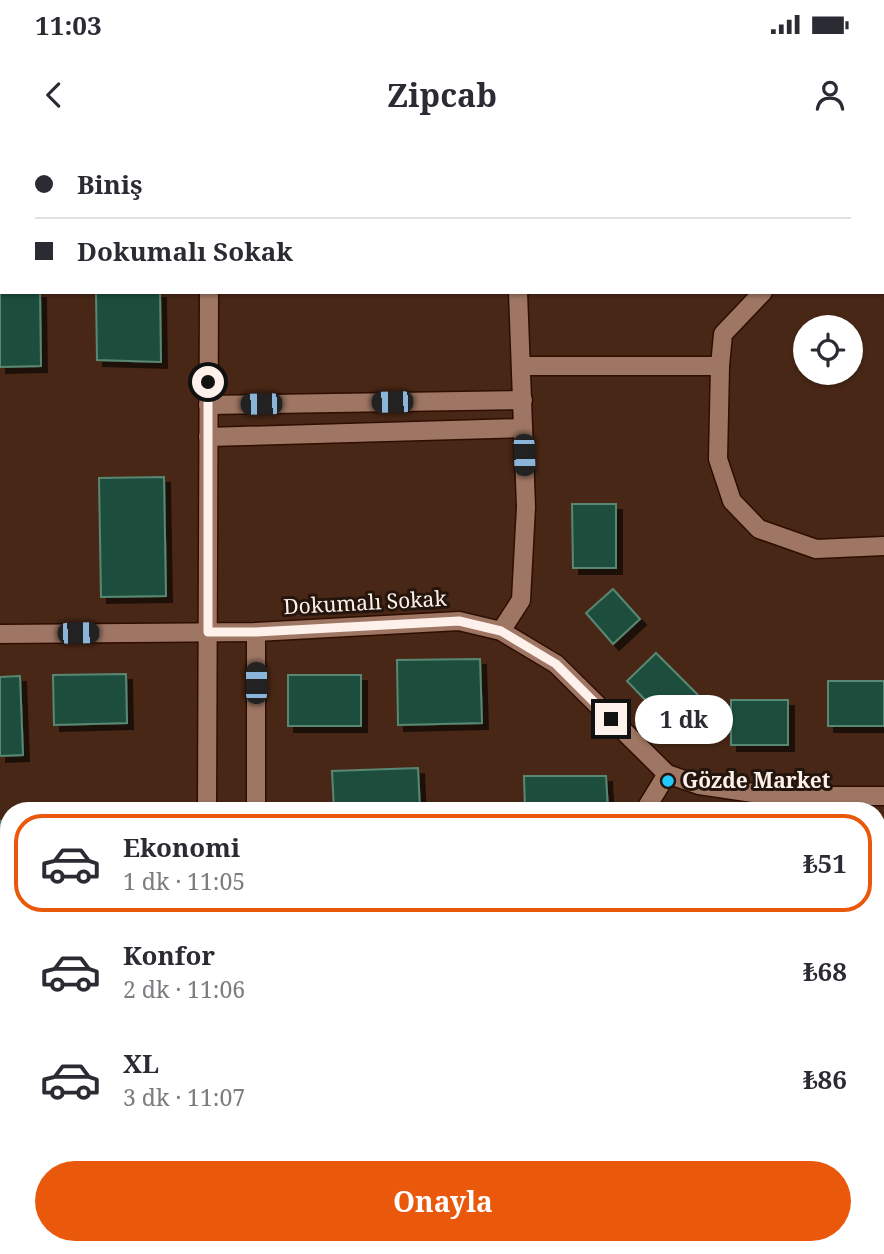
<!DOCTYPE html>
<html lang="tr">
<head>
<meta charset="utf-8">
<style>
  :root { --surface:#fff; --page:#f7f7f7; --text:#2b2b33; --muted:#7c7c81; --line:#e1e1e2; --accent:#ea580c }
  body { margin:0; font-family:"Noto Serif",serif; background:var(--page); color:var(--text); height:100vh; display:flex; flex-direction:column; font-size:26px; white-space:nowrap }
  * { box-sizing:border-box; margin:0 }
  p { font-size:23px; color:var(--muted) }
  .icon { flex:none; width:38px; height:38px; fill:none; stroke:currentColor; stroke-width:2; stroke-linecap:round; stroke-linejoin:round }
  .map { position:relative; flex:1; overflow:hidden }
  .sheet { position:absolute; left:0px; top:662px; width:886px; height:453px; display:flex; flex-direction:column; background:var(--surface); border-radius:28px 28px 0 0; box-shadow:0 2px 5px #0004 }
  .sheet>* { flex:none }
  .top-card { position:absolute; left:0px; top:0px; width:886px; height:154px; box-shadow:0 2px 5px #0004; display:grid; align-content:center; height:154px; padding:0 35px; background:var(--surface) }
  .fabs { position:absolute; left:793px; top:175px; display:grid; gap:14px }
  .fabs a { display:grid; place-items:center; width:70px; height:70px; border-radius:50%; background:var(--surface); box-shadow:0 2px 5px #0004; font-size:35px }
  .end { position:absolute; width:32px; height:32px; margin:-16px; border:9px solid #fef0ea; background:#111; box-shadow:0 0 0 4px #111 }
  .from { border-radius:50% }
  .bubble { position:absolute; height:49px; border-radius:24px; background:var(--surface); box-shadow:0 2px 5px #0004; font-size:23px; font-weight:700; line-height:49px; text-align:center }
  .car { position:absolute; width:21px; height:42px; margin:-21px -10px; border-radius:9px; box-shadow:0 0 5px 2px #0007; background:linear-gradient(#222 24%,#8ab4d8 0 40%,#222 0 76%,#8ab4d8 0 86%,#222 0) }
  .top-card b { display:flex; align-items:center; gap:24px; height:66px; font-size:26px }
  .top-card b+b { border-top:2px solid var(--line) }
  .top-card i { width:18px; height:18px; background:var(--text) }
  ul { padding:12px 0 0; list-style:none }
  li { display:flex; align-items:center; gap:21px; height:98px; margin:0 14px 10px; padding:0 21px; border:4px solid transparent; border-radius:28px }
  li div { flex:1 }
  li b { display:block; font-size:26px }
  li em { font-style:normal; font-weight:700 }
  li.on { border-color:var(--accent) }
  li>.icon { width:63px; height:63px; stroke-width:1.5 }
  .cta { display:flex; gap:14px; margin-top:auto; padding:14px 35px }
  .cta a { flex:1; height:80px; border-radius:42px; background:var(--accent); color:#fff; font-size:28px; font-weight:700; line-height:80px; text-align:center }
  .status { display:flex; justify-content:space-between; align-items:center; height:49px; padding:0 35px; background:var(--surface); direction:ltr }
  .status svg { height:19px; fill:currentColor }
  header { display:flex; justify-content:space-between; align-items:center; height:91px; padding:0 35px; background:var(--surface); font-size:32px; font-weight:700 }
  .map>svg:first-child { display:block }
  .building { fill:#1f4d3c; stroke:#588773; stroke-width:2; filter:url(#shadow) }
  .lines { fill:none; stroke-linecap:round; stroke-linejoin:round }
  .minor-casing { stroke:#2e0e00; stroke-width:21 }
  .minor { stroke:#9f7663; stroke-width:18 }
  .route { stroke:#fef0ea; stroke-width:9 }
  .poi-dot { fill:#21c9fd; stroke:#24150d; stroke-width:2.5 }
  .labels { text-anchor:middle; stroke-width:6; stroke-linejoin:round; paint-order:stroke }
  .street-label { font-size:21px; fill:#fef0ea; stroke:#24150d }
  .poi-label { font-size:21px; font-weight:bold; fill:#fef0ea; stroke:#24150d; text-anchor:start }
</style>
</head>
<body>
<div class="status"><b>11:03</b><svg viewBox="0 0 49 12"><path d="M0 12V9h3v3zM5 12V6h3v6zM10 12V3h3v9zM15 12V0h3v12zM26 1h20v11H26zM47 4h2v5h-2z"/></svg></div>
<header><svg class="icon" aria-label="back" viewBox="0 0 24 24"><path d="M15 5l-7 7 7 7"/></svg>Zipcab<svg class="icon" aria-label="person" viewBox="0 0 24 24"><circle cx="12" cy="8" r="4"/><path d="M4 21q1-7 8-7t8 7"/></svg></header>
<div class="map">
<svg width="884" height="1114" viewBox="0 0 884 1114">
  <defs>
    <filter id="shadow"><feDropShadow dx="6" dy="6" stdDeviation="0" flood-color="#0009"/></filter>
  </defs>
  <rect width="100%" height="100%" fill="#492716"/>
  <g class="building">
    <path d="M0,113H2V152H40L41,226L0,227Z"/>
    <path d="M96,152H160L161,222L97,220Z"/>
    <path d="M164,337L166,456L101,457L99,338Z"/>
    <path d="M572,364H616V428H573Z"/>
    <path d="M613,449L640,479L613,504L586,473Z"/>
    <path d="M656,513L705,562L675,591L627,541Z"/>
    <path d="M480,519L482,583L398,585L397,520Z"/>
    <path d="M126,534L127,583L54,585L53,535Z"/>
    <rect x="288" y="535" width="73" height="51"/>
    <path d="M20,536L23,615L0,616V537Z"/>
    <rect x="828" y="541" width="56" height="45"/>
    <rect x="731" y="560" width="57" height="45"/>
    <path d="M418,628L420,670H334L332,631Z"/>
    <path d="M524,636H606L608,670H525Z"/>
    <rect x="0" y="681" width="9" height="73"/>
    <path d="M410,1106H493V1107L410,1109Z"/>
    <path d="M607,1106H662L654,1114H615Z"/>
  </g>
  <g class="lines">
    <g class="minor-casing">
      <g id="minor">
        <path d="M231,0V2"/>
        <path d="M609,2L611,0"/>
        <path d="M0,64H2"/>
        <path d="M763,152L723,194L720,226L718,319L732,361L759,389L816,409L884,406"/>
        <path d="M521,226H720"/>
        <path d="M208,265L523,260"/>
        <path d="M208,297L523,288"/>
        <path d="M501,491L521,460L526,367L518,152"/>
        <path d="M256,492V670"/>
        <path d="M0,494L256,492L459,481L501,491L556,524L667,634L699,645L774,656H884"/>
        <path d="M207,670L209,152"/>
        <path d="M645,670L667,634"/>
        <path d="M0,806H9"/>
        <path d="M0,860L9,859"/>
        <path d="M877,992H884"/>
        <path d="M260,1106V1114"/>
        <path d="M202,1114V1106"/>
        <path d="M551,1114L559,1106"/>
      </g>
    </g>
    <use href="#minor" class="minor"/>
  </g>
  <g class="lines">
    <path class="route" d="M208,242V492H256L459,481L501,491L556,524L611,579"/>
  </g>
  <circle class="poi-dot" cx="668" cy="641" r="7"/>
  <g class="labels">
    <g class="street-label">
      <text transform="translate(365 463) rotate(-3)" y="7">Dokumalı Sokak</text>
    </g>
    <g class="poi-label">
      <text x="682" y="648">Gözde Market</text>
    </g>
  </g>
</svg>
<div class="fabs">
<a><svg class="icon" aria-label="locate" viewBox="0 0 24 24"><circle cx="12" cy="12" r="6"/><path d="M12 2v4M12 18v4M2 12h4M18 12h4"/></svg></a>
</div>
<i class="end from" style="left:208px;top:242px"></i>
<i class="end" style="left:611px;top:579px"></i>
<div class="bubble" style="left:635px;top:555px;width:98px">1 dk</div>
<i class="car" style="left:392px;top:262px;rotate:269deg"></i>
<i class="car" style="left:261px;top:264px;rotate:269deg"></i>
<i class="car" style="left:524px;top:315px;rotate:178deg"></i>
<i class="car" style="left:78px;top:493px;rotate:89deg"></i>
<i class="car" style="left:256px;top:543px;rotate:0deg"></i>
<div class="top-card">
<b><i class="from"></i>Biniş</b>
<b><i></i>Dokumalı Sokak</b>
</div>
<section class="sheet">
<ul>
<li class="on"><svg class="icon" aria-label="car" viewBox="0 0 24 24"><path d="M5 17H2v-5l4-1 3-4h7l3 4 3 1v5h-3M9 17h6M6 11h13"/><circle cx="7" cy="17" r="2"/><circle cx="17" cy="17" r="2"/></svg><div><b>Ekonomi</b><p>1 dk · 11:05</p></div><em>₺51</em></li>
<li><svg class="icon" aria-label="car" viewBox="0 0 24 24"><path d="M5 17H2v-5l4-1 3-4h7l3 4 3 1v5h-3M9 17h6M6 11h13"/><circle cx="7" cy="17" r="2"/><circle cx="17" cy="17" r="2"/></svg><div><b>Konfor</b><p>2 dk · 11:06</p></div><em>₺68</em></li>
<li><svg class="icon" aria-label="car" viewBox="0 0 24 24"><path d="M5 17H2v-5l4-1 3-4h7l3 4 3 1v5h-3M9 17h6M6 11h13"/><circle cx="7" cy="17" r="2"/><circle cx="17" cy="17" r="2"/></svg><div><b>XL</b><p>3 dk · 11:07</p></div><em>₺86</em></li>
</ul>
<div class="cta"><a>Onayla</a></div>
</section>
</div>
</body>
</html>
